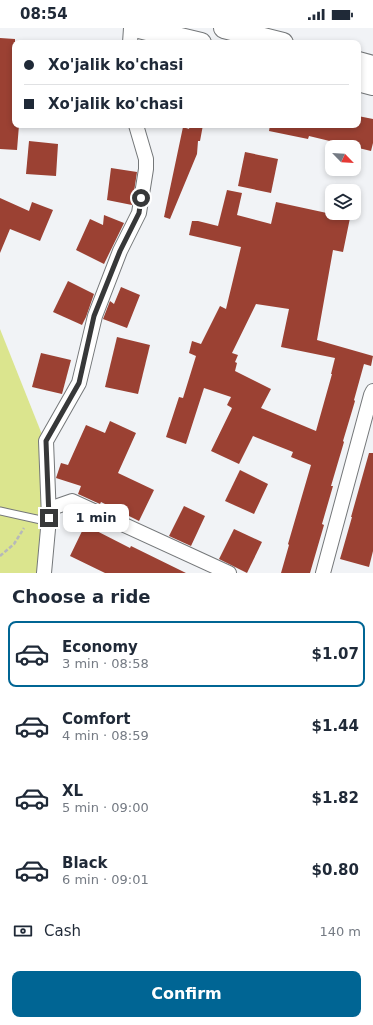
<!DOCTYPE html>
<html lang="en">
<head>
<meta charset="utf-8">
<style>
  :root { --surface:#fff; --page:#f6f6f7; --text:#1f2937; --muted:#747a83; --line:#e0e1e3; --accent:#006594 }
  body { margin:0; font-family:"DejaVu Sans",sans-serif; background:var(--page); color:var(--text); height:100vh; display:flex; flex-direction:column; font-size:15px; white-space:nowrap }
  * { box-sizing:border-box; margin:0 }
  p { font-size:13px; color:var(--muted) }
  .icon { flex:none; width:22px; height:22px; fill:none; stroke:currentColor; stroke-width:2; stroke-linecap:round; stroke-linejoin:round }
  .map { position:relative; height:545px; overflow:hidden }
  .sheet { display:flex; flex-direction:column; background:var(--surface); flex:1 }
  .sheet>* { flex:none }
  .hud { position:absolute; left:12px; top:12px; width:349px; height:88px; border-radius:8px; box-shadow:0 2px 6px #0003; display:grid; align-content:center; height:88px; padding:0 12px; background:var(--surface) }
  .needle { width:26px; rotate:115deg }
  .tools { position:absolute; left:325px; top:112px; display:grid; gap:8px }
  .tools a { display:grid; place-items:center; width:36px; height:36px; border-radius:8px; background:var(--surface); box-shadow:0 2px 6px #0003; font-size:20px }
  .end { position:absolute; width:18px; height:18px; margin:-9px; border:5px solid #373839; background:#fff; box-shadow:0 0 0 2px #fff }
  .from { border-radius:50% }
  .bubble { position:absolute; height:28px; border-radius:8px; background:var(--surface); box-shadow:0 2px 6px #0003; font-size:13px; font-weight:700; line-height:28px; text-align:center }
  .hud b { display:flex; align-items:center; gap:14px; height:38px; font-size:15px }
  .hud b+b { border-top:1px solid var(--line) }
  .hud i { width:10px; height:10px; background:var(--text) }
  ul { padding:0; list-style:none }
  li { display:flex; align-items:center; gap:12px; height:66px; margin:0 8px 6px; padding:0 4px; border:2px solid transparent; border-radius:8px }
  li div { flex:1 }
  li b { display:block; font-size:15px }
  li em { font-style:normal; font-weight:700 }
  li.current { border-color:var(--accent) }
  li>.icon { width:36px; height:36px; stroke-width:1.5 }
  h2 { padding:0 12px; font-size:18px; line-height:48px }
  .pay { display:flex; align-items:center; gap:10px; height:44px; padding:0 12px; font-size:15px }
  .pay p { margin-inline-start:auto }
  .primary-button { display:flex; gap:8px; margin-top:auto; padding:8px 12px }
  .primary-button a { flex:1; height:46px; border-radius:8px; background:var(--accent); color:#fff; font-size:16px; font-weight:700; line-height:46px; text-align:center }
  .status { display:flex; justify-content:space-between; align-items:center; height:28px; padding:0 20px; background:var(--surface); direction:ltr }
  .status svg { height:11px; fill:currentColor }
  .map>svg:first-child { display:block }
  .green { fill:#dbe58e }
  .building { fill:#9b4133; fill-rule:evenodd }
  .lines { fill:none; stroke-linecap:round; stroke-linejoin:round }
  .lane-casing { stroke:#747779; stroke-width:9 }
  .street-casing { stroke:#747779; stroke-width:16 }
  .secondary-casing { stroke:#747779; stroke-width:22 }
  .path { stroke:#b6b8ba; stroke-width:2.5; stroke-dasharray:4 2; stroke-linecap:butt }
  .lane { stroke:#fff; stroke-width:7 }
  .street { stroke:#fff; stroke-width:14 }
  .secondary { stroke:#fff; stroke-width:20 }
  .route { stroke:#373839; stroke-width:5 }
</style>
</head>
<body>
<div class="status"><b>08:54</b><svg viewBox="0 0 49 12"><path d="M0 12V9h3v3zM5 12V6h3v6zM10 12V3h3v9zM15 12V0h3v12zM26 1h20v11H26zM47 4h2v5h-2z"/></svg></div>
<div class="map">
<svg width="373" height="545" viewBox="0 0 373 545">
  <rect width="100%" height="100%" fill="#f1f3f6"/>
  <path class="green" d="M0,301L43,409L41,530L39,545H0Z"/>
  <g class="building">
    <path d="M0,10L15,11V97H19L17,122L0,121Z"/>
    <path d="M358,88L373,91V115L371,123L309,108L308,111L269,103L270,97H358Z"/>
    <path d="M190,97H203L200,113H198L197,126L170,191L164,189L183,99L189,101Z"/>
    <path d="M29,113L58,116L56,148L26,146Z"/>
    <path d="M245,124L278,131L271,165L238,158Z"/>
    <path d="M111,140L137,144L132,177L107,172Z"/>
    <path d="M227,162L242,165L237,187L271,196L276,174L350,190L343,224L333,222L317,312L373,328L371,338L364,336L354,372L355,373L343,413L344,414L331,458H333L322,496L324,497L310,545H281L289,517L288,516L311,437L291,429L293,424L253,408L239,436L211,423L232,380L227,377L231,369L204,360L186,416L166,409L179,369L183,370L196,328L189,325L192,313L201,316L220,278L226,281L241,219L189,207L192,193H198L218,198ZM256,276L289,281L281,319L335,330L331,346H332L316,403L261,380L271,361L235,343L237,335L235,334L238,327L232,325Z"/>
    <path d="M0,170L29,183L32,174L53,182L40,213L10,201L0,225Z"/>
    <path d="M104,187L124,195L104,236L76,222L90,191L103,197Z"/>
    <path d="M68,253L94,266L86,289L82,297L53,284Z"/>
    <path d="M121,259L140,267L127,300L103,291L110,273L114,276Z"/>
    <path d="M117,309L150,317L138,366L105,359Z"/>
    <path d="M41,325L71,332L62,366L32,359Z"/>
    <path d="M110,393L136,405L118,445L154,462L139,493L101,474L100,476L78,466L81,458L56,450L61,435L68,437L86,397L105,405Z"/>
    <path d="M369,425H373V523L369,539L340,531L352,489H351Z"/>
    <path d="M240,442L268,456L254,486L225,473Z"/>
    <path d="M184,478L205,488L191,518L169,508Z"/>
    <path d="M85,497L130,520L131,518L186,545H105L70,528Z"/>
    <path d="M234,501L262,514L247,545L219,531Z"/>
  </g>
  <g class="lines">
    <g class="lane-casing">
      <path id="lane" d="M0,483L41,492L49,490"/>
    </g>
    <g class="street-casing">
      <g id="street">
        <path d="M130,15L131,0"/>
        <path d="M49,481L72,473L229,545"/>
        <path d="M44,545L49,490L46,413L79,355L95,288L120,223L139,185L146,141V131L136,97"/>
        <path d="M323,545L371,367L373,363"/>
      </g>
    </g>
    <g class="secondary-casing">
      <g id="secondary">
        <path d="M139,0L201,15"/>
        <path d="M224,0L283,15"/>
        <path d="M358,34L373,38"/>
        <path d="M358,53L373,57"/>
      </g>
    </g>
    <path class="path" d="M0,528L14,516L24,500"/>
    <use href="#lane" class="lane"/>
    <use href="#street" class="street"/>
    <use href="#secondary" class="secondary"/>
  </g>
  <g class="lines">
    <path class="route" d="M49,490L46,413L79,355L94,288L120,223L139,185L141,170"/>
  </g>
</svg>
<div class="tools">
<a><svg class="needle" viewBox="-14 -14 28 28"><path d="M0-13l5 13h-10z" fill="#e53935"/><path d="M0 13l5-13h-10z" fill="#747a83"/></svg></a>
<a><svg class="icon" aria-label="layers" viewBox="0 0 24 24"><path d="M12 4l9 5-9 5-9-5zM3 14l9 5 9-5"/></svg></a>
</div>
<i class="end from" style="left:141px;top:170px"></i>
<i class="end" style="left:49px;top:490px"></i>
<div class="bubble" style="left:63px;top:476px;width:66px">1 min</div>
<div class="hud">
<b><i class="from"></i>Xo'jalik ko'chasi</b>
<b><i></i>Xo'jalik ko'chasi</b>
</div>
</div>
<section class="sheet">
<h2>Choose a ride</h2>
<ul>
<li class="current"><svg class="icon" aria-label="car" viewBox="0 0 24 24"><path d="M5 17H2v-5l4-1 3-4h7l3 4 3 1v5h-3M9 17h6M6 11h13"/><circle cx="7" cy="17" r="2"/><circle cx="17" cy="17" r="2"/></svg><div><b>Economy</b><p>3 min · 08:58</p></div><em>$1.07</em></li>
<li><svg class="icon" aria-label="car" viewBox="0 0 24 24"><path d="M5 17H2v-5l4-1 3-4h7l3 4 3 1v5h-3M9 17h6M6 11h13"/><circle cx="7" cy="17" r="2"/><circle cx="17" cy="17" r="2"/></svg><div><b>Comfort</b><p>4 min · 08:59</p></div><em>$1.44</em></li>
<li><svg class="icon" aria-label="car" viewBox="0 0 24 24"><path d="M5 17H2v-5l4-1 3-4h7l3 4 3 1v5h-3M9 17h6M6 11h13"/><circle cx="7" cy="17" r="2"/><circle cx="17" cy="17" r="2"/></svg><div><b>XL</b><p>5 min · 09:00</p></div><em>$1.82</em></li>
<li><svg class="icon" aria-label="car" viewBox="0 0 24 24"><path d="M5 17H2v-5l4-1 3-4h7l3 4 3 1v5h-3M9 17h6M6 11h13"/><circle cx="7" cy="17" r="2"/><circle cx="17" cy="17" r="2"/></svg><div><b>Black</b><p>6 min · 09:01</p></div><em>$0.80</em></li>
</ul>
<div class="pay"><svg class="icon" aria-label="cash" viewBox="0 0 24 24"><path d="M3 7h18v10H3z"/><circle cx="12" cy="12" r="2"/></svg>Cash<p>140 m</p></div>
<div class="primary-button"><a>Confirm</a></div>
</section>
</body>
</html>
